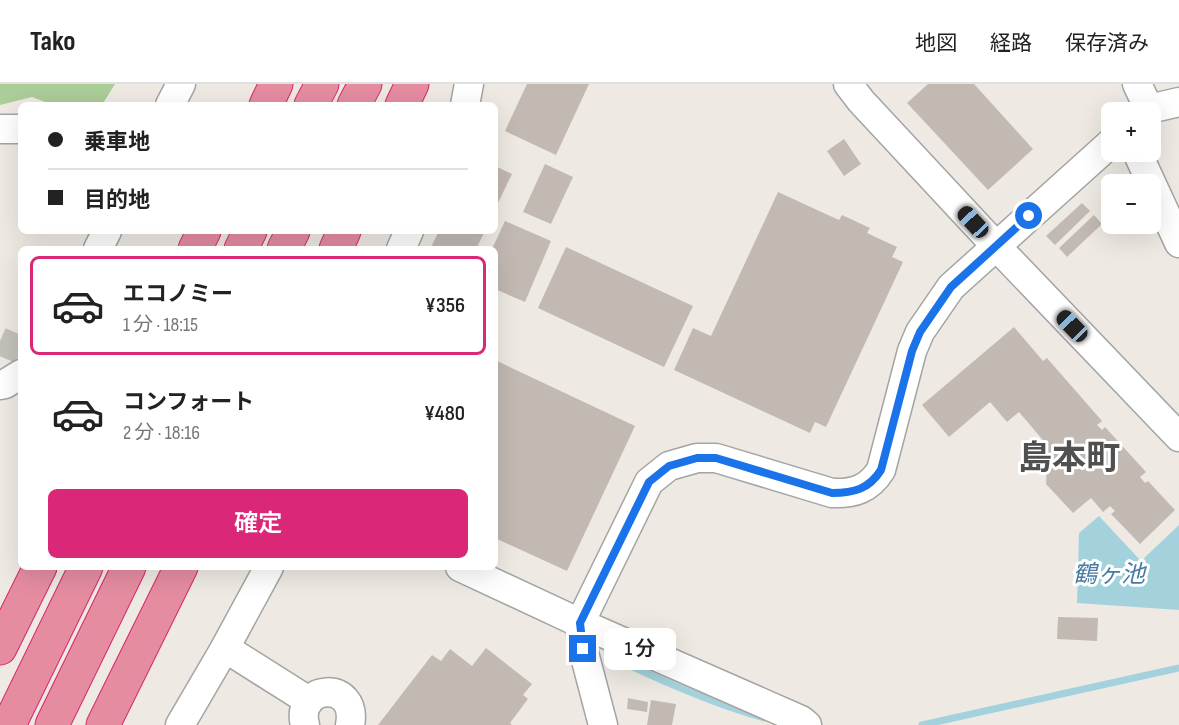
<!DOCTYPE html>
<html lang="ja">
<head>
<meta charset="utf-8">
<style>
  :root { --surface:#fff; --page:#f2f2f2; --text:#222; --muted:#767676; --line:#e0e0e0; --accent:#db2777 }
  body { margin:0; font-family:"Sofia Sans Condensed","Noto Sans JP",sans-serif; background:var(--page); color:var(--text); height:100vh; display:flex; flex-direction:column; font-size:22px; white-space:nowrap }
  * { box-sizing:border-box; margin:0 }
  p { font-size:20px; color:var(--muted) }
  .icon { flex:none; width:33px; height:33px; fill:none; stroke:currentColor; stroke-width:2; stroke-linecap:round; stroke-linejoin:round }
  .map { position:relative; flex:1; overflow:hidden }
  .details { position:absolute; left:18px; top:162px; width:480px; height:324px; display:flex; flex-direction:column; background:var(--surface); border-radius:9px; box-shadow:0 6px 24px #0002 }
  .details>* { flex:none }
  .banner { position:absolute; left:18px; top:18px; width:480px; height:132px; border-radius:9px; box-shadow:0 6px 24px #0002; display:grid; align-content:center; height:132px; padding:0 30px; background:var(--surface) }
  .tools { position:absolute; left:1101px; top:18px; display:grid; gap:12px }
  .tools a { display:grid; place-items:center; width:60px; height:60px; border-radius:9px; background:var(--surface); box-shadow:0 6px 24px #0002; font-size:30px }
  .end { position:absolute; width:27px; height:27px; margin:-14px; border:8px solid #1a73e8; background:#fff; box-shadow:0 0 0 3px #fff }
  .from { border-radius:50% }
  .bubble { position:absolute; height:42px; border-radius:9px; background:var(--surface); box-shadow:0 6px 24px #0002; font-size:20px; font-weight:600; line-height:42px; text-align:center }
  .car { position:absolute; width:18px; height:36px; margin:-18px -9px; border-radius:8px; box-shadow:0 0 4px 2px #0007; background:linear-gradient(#222 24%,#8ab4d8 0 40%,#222 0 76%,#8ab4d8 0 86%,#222 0) }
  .banner b { display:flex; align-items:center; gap:21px; height:57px; font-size:22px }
  .banner b+b { border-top:2px solid var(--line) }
  .banner i { width:15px; height:15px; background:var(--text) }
  ul { padding:10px 0 0; list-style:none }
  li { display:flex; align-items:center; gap:18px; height:99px; margin:0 12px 9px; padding:0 18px; border:3px solid transparent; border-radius:9px }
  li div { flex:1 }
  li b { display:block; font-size:22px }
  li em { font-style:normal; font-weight:600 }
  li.on { border-color:var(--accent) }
  li>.icon { width:54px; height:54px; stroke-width:1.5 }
  .primary-button { display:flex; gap:12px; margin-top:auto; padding:12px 30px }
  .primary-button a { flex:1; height:69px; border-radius:9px; background:var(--accent); color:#fff; font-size:24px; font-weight:600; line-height:69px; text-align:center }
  header { display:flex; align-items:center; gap:36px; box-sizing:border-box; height:84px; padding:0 30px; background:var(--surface); border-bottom:2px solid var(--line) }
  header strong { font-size:28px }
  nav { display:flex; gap:33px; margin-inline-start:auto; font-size:21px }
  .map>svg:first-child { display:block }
  .forest { fill:#abcd98 }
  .water { fill:#a4d2dc }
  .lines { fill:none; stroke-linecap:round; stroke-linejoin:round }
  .stream { stroke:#a4d2dc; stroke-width:7 }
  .building { fill:#c3b9b3 }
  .minor-tunnel { stroke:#c4c1bb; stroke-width:28; stroke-dasharray:28 14; stroke-linecap:butt }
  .minor-casing { stroke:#a4a4a4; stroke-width:31 }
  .highway-casing { stroke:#d7266c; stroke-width:35 }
  .minor { stroke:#fff; stroke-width:28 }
  .highway { stroke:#e58ca1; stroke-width:33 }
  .route { stroke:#1a73e8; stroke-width:8 }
  .labels { text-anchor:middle; stroke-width:6; stroke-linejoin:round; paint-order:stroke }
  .water-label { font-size:24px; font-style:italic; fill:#487ba4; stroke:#fff }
  .town-label { font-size:34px; font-weight:bold; fill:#505050; stroke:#fff }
</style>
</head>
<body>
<header>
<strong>Tako</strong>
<nav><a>地図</a><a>経路</a><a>保存済み</a></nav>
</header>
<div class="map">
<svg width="1179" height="641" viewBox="0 0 1179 641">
  <rect width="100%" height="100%" fill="#eeeae3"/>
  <path class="forest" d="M0,0H115L102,21H53L32,13L0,21Z"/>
  <path class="water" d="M1099,432L1141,477L1179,441V526L1077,519L1079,449Z"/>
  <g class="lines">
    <g class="stream">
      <path d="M611,573C661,596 711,619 764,634"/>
      <path d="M922,641L1179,584"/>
    </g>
  </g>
  <g class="building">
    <path d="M527,0H589L556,71L505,47Z"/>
    <path d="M928,0H974L1033,65L988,106L907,19Z"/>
    <path d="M844,55L861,80L844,92L827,67Z"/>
    <path d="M545,80L573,93L551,140L523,128Z"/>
    <path d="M495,82L512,90L495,125Z"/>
    <path d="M778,108L839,136L842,131L870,144L867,149L897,163L892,173L903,178L826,343L815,338L810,349L674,286L693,244L711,252Z"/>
    <path d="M1082,119L1090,127L1055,161L1046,152Z"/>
    <path d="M1094,131L1102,140L1067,173L1059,164Z"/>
    <path d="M505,137L551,157L525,218L495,205V165H492Z"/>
    <path d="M439,147H485L476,165H430Z"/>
    <path d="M566,163L693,222L664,283L538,224Z"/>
    <path d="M1014,243L1043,277L1047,274L1102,337L1097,341L1102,346L1105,343L1146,388L1140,393L1145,399L1148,397L1175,426L1140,460L1111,430L1115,427L1110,422L1103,428L1091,414L1073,429L1046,400L1048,362L1019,328L1007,338L990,318L949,353L922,321Z"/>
    <path d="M495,276L635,342L567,487L495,454Z"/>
    <path d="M1058,533L1098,534L1097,557L1057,555Z"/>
    <path d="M486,564L532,600L523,611L528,615L510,639L512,641H378L432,571L441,577L450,565L472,582Z"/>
    <path d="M628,614L648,618L647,628L627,625Z"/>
    <path d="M651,616L676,620L672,641H647Z"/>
  </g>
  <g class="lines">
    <path class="minor-tunnel" d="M0,257L21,266"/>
    <g class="minor-casing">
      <g id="minor">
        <path d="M848,0L861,17L996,162L1179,353"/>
        <path d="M1137,0L1149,25"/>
        <path d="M170,21L181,0"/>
        <path d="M465,21L469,0"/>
        <path d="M1145,28L1149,25L1179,18"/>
        <path d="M0,45H21"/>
        <path d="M1137,68L1179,159"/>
        <path d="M98,165L107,147"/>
        <path d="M401,165L409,147"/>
        <path d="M0,301L5,300L21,290"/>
        <path d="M460,483L580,539L801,636L807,641"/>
        <path d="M225,564L309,617"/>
        <path d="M180,641L225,564L269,483"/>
        <path d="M305,641C294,600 359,595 350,641"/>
        <path d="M603,641L583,565L580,539L649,398L669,382L697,374H716L832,409C854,410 869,405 881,386L912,267L920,248L951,203L1112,58"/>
      </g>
    </g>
    <g class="highway-casing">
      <g id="highway">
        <path d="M266,21L276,0"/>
        <path d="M311,21L322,0"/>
        <path d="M354,21L365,0"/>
        <path d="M402,21L412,0"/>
        <path d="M195,165L204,147"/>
        <path d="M241,165L250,147"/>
        <path d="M284,165L293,147"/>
        <path d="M336,165L344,147"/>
        <path d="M0,564L40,483"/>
        <path d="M9,641L86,483"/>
        <path d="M52,641L129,483"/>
        <path d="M103,641L181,483"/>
      </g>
    </g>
    <use href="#minor" class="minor"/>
    <use href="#highway" class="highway"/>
  </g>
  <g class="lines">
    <path class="route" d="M583,565L580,539L649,398L669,382L697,374H716L832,409C854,409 869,405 881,386L912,267L920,248L951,203L1029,132"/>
  </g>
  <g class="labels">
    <g class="water-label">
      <text x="1109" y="498">鶴ヶ池</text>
    </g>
    <g class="town-label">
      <text x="1069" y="385">島本町</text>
    </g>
  </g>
</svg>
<div class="tools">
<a>+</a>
<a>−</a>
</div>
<i class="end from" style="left:1029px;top:132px"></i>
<i class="end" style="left:583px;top:565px"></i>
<div class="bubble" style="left:604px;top:544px;width:72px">1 分</div>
<i class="car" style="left:973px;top:138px;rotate:317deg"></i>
<i class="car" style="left:1072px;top:242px;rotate:316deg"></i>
<div class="banner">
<b><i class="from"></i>乗車地</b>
<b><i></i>目的地</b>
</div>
<section class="details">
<ul>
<li class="on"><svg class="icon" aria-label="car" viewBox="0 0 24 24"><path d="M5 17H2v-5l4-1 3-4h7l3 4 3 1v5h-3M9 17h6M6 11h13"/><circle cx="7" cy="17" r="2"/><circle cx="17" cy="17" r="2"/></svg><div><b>エコノミー</b><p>1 分 · 18:15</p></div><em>¥356</em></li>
<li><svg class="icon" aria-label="car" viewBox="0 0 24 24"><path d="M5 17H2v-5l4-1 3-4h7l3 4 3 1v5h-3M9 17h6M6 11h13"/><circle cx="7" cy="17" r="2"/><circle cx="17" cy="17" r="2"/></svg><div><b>コンフォート</b><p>2 分 · 18:16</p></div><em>¥480</em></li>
</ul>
<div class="primary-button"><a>確定</a></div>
</section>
</div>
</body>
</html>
